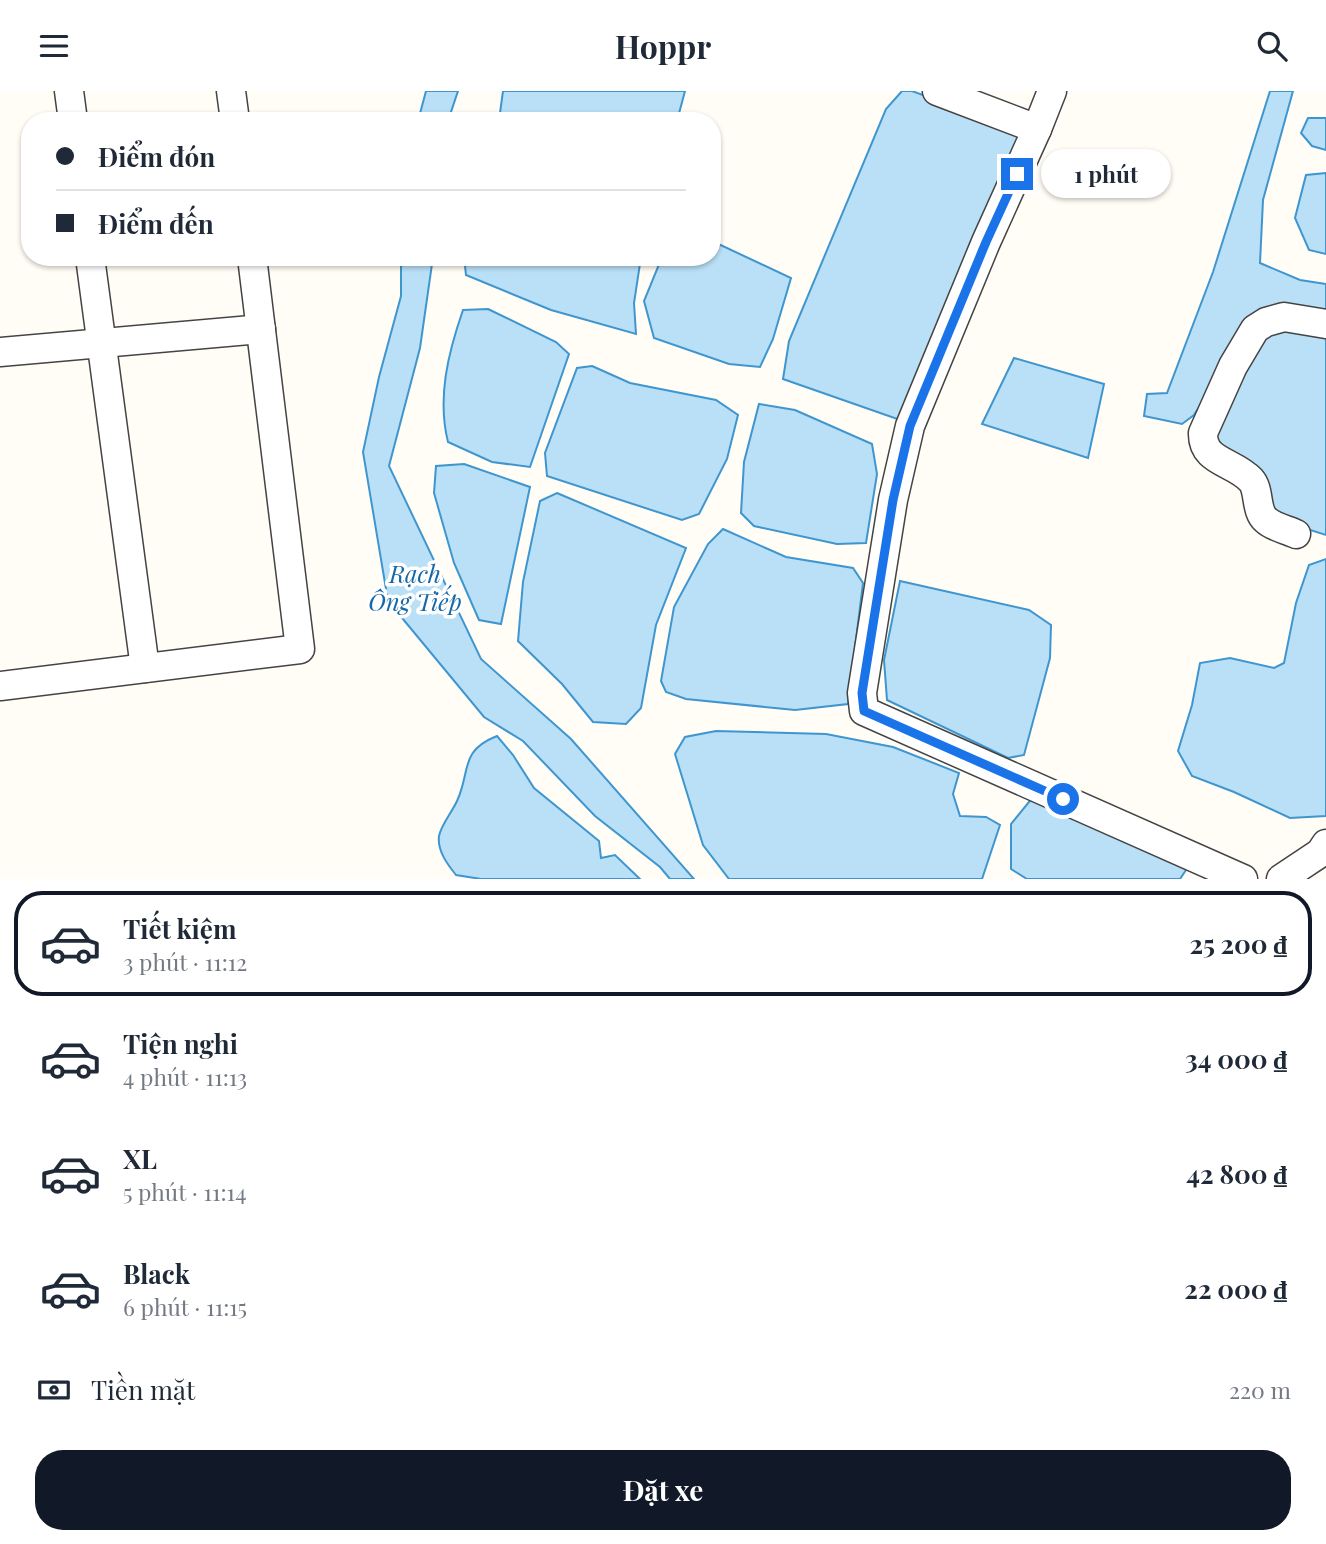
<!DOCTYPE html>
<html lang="vi">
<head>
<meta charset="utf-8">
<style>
  :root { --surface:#fff; --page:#f2f2f3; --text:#1f2937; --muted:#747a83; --line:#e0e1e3; --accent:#111827 }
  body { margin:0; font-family:"Playfair Display",serif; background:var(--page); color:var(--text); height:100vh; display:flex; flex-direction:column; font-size:26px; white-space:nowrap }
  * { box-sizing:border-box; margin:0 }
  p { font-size:23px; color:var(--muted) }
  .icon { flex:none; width:38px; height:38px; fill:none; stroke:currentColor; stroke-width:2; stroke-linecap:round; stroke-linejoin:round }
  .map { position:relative; height:788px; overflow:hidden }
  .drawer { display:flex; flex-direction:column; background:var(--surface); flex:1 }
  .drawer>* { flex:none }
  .top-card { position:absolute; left:21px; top:21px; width:700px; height:154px; border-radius:28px; box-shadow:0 2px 5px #0004; display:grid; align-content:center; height:154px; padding:0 35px; background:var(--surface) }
  .end { position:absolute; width:32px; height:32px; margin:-16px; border:9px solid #1a73e8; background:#fff; box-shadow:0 0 0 4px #fff }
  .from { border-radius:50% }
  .bubble { position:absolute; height:49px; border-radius:24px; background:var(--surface); box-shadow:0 2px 5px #0004; font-size:23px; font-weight:700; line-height:49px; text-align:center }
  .top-card b { display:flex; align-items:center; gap:24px; height:66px; font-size:26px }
  .top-card b+b { border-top:2px solid var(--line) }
  .top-card i { width:18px; height:18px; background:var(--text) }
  ul { padding:12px 0 0; list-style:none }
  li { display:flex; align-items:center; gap:21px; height:105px; margin:0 14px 10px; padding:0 21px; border:4px solid transparent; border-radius:28px }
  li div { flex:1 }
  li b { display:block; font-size:26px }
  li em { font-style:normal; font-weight:700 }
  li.on { border-color:var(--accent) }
  li>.icon { width:63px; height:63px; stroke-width:1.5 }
  .pay { display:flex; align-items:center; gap:18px; height:77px; padding:0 35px; font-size:26px }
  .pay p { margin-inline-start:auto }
  .primary-button { display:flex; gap:14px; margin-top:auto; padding:14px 35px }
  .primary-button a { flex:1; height:80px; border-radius:28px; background:var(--accent); color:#fff; font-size:28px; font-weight:700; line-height:80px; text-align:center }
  header { display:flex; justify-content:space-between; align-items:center; height:91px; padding:0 35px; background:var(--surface); font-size:32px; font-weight:700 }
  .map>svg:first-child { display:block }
  .water { fill:#b9e0f7; stroke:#3f96cf; stroke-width:2 }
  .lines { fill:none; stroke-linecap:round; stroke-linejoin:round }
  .street-casing { stroke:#444; stroke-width:31 }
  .street { stroke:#fff; stroke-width:28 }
  .route { stroke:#1a73e8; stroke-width:9 }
  .labels { text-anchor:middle; stroke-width:7; stroke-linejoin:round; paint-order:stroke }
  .water-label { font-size:24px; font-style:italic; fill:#1768a6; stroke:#fff }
</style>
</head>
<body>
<header><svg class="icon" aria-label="menu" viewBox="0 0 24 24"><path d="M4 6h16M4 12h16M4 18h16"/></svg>Hoppr<svg class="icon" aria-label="search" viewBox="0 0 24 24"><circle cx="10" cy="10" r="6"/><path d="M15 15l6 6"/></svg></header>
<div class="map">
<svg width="1326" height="788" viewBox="0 0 1326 788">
  <rect width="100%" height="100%" fill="#fffdf5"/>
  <g class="water">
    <path d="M426,0H458L448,30H418Z"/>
    <path d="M503,0H685L677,30H535L500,22Z"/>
    <path d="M902,0H912L1026,42L903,330L783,288L789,250L886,18Z"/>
    <path d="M1270,0H1293L1263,109L1260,172L1300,189L1326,193V222L1255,229L1194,324L1182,333L1144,325L1147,303L1167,302L1213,181Z"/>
    <path d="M1308,27H1326V59L1312,55L1301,42Z"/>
    <path d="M1326,82V163L1309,159L1295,127L1306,84Z"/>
    <path d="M712,150L791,187L773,248L760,276L729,273L654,247L644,210L662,166H712Z"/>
    <path d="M401,166H433L420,257L389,375L481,568L571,648L694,788H670L660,776L595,725L523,650L484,626L388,510L363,361L379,286L401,205Z"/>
    <path d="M464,166H641L634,212L636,243L551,219L466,184Z"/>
    <path d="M488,218L556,251L569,263L530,376L492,371L448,351C437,307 448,262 463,219Z"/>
    <path d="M1276,232L1326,243V444L1276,428L1214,364L1212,328L1255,248Z"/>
    <path d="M1014,267L1104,293L1088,367L982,333Z"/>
    <path d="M592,275L630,292L716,309L738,324L727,368L699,423L682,429L547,385L545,362L577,277Z"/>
    <path d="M759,313L795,319L872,353L877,383L866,452L837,453L754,435L741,422L744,371Z"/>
    <path d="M464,373L530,396L501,533L479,529L454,472L434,402L436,375Z"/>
    <path d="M557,402L686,457L656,534L641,617L626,633L593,631L562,593L518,550L523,491L540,410Z"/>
    <path d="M723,438L786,466L853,477L863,492L848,613L795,619L686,608L666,601L661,590L674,516L708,453Z"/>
    <path d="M1326,468V725L1290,727L1234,701L1192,685L1178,660L1192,614L1200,572L1230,567L1274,577L1284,572L1296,512L1309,474Z"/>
    <path d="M900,490L1029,519L1051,534L1050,567L1024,664L1008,667L887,609L884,569Z"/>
    <path d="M716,640L826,643L893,656L959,682L953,703L960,725L986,726L1000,734L982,788H729L703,754L675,663L685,646Z"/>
    <path d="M497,645L513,664L534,697L599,750L601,767L615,764L640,788H481L456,784C448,774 437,760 439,745C441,734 452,721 457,710C471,680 459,660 497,645Z"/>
    <path d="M1033,706L1188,776L1180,788H1027L1011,778V733Z"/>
  </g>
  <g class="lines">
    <g class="street-casing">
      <g id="street">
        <path d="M69,0L73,30"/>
        <path d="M231,0L235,30"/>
        <path d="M937,0L1037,38"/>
        <path d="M1052,0L1037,38L986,151L910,335L893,409L862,602L864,620L1243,788"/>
        <path d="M90,166L145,577"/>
        <path d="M0,261L261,238"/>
        <path d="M1296,443C1288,439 1273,436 1266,429C1255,420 1260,399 1251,389C1233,370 1202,371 1203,342L1233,275L1255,238L1266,231L1284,226L1326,233"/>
        <path d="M0,595L300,558L252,166"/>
        <path d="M1281,788L1320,762L1326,753"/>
      </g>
    </g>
    <use href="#street" class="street"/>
  </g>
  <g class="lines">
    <path class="route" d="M1017,83L986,151L910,335L893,409L862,602L864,620L1063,708"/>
  </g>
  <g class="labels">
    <g class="water-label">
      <text x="415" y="492">Rạch<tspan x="415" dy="28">Ông Tiếp</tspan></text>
    </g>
  </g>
</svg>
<i class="end from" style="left:1063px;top:708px"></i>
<i class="end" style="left:1017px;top:83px"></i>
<div class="bubble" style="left:1041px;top:58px;width:130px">1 phút</div>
<div class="top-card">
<b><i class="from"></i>Điểm đón</b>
<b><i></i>Điểm đến</b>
</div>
</div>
<section class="drawer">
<ul>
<li class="on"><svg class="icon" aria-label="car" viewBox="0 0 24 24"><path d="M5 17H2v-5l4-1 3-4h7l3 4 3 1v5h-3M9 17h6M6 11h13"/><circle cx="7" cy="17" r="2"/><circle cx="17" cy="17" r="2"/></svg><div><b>Tiết kiệm</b><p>3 phút · 11:12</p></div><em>25 200 ₫</em></li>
<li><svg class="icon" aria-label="car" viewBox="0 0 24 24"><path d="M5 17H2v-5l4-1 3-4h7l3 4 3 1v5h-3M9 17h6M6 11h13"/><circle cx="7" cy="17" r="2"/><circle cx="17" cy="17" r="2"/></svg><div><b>Tiện nghi</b><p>4 phút · 11:13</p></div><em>34 000 ₫</em></li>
<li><svg class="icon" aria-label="car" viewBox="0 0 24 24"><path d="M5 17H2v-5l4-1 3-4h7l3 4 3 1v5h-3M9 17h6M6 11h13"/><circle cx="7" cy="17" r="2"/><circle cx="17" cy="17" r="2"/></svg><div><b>XL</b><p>5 phút · 11:14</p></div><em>42 800 ₫</em></li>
<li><svg class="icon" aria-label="car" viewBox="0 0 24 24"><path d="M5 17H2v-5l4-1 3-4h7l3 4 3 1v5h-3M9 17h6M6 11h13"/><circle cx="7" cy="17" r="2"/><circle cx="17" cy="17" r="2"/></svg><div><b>Black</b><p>6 phút · 11:15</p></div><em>22 000 ₫</em></li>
</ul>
<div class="pay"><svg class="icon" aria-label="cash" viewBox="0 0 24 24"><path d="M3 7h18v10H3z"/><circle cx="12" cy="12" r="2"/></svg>Tiền mặt<p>220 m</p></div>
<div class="primary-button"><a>Đặt xe</a></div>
</section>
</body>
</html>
